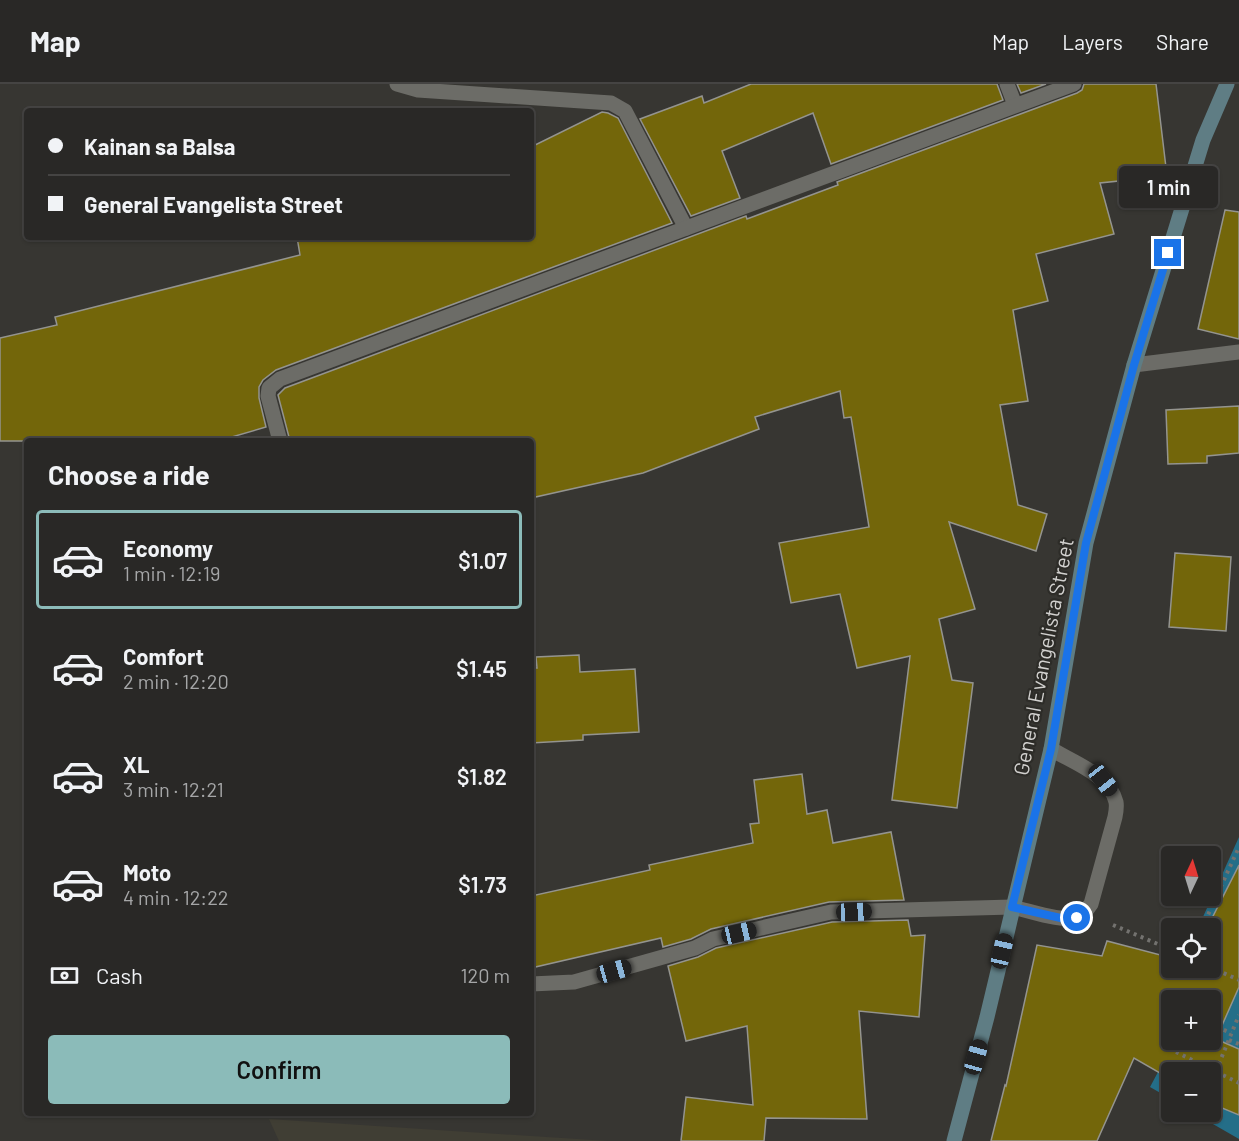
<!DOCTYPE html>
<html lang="en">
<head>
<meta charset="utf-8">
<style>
  :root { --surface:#292826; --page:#353432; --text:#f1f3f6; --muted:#a5a6a7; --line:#454443; --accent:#8bbbb9 }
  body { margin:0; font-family:Barlow,sans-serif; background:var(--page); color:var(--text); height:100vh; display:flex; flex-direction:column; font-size:22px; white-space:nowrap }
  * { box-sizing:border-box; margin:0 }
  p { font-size:20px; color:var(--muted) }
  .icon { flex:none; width:33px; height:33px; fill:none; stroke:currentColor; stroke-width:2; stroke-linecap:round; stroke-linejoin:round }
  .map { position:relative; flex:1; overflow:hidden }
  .sheet { position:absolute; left:24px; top:354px; width:510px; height:678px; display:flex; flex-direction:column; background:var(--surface); border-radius:6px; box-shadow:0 2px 4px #0004,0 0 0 2px var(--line) }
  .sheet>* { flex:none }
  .top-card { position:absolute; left:24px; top:24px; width:510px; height:132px; border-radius:6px; box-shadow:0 2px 4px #0004,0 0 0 2px var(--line); display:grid; align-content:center; height:132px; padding:0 24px; background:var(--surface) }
  .needle { width:39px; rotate:4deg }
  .buttons { position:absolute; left:1161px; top:762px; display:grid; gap:12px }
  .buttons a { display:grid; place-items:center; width:60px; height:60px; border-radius:6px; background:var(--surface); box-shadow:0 2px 4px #0004,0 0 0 2px var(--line); font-size:30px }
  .end { position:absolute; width:27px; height:27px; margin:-14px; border:8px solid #1a73e8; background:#fff; box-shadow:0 0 0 3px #fff }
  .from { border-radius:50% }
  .bubble { position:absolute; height:42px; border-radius:6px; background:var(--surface); box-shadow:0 2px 4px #0004,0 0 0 2px var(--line); font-size:20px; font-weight:600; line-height:42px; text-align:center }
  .car { position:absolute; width:18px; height:36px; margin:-18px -9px; border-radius:8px; box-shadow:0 0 4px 2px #0007; background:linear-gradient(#222 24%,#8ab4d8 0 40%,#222 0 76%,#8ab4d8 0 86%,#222 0) }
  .top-card b { display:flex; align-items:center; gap:21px; height:57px; font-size:22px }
  .top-card b+b { border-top:2px solid var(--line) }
  .top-card i { width:15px; height:15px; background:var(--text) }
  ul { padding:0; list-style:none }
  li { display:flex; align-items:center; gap:18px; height:99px; margin:0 12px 9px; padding:0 12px; border:3px solid transparent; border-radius:6px }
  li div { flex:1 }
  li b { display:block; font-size:22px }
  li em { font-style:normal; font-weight:600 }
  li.active { border-color:var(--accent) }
  li>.icon { width:54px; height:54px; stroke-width:1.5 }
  h2 { padding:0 24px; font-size:27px; line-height:72px }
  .pay { display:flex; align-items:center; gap:15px; height:66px; padding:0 24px; font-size:22px }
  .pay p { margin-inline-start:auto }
  .button { display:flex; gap:12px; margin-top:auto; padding:12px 24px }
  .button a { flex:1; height:69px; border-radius:6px; background:var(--accent); color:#111; font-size:24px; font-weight:600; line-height:69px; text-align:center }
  header { display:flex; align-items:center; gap:36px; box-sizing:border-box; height:84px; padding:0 30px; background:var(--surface); border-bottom:2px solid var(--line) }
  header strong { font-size:28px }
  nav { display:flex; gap:33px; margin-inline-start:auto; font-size:21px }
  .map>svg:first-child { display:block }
  .built { fill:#403e34 }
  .water { fill:#246e88; fill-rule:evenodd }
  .building { fill:#73660a; stroke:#94948f; stroke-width:1.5; fill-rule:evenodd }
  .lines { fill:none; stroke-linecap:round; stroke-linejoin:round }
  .path { stroke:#73726f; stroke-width:4; stroke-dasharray:3 4.5; stroke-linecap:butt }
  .lane { stroke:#6c6c67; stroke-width:15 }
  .street { stroke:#6c6c67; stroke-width:15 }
  .secondary { stroke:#5f7d84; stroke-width:15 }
  .route { stroke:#1a73e8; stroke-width:8 }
  .labels { text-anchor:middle; stroke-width:4.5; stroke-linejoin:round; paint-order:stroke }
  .street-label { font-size:21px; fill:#d2d1cf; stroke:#2d2c28 }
</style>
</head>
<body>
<header>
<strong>Map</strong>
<nav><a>Map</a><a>Layers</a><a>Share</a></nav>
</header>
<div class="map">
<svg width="1239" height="1057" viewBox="0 0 1239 1057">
  <rect width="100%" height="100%" fill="#373632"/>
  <path class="built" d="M269,1035L608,1057H279Z"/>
  <path class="water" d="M1239,753V1055L1192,1028H1210V988H1172L1171,1015L1150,1003L1172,962L1159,933L1181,884H1210V844H1198ZM1172,916H1210V956H1172Z"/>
  <g class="building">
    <path d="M751,0H997L1003,16L831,80L813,29L722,67L740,114L691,132L640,35L702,12L704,19Z"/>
    <path d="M1017,0H1046L1021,9Z"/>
    <path d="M1084,0H1156L1167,92L1100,99L1114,150L1036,170L1048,217L1013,226L1028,317L1000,321L1018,421L1047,430L1036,467L949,438L975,525L939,535L952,596L973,599L957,724L892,716L910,572L857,584L840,510L791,519L779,459L869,443L851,333L844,334L840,307L755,333L759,345L643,389L531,414V357H514V354L480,357H290L278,311L285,304L746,132L747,135L838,101L837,98L1077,9L1082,6Z"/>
    <path d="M602,28L608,29L618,34L672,139L276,286L263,296L259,303V314L266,343L218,357H0V254L57,241L55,233L300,171L297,153H531V63Z"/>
    <path d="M1225,126L1239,128V255L1198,245Z"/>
    <path d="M1239,322V369L1207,372V379L1168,380L1166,326Z"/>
    <path d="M1175,469L1231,473L1226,547L1169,543Z"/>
    <path d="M579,571L580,588L635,585L639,648L583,651V656L531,659V584H537L536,573Z"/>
    <path d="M802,690L807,730L827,726L833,759L891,748L904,816L829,818L711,845L691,855L663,863L661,854L531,884V812L650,786L649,781L753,759L750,740L759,739L754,696Z"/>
    <path d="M1239,781V903L1216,955L1239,965V1031L1210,1019V988H1172V996L1134,974L1097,1057H991L1005,1001L1006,1002L1037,861L1102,872L1107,857L1172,874V884H1210V844H1207ZM1172,916H1210V956H1172Z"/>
    <path d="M908,836L911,852L925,851L919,933L859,927L867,1035L766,1034L764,1057H681L686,1013L753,1021L747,942L686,957L668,882L698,873L716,864L832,838Z"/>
  </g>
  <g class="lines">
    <g class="path">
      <path d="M1113,841L1172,866"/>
      <path d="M1202,844L1239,763"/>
      <path d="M1210,883L1239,896"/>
      <path d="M1170,923L1172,924"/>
      <path d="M1210,940L1231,949"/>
      <path d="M1229,956L1239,960"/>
      <path d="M1176,968L1239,999"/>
      <path d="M1216,987L1239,931"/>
    </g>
    <path class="lane" d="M1012,823C1028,826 1063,839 1078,833C1084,831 1087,825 1091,820L1115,733C1116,728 1117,723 1116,718C1110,691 1072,678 1051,665"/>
    <g class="street">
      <path d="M397,0L418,6L611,19L625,27L686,144"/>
      <path d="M1007,0L1015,21"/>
      <path d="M1134,281L1239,268"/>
      <path d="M280,357L268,312L269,304L280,295L1074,0"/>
      <path d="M531,900L574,898L695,864L713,855L831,828L1012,823"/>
    </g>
    <path class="secondary" d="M954,1057L987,933L1051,665L1086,459L1134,281L1203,56L1227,0"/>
  </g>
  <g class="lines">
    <path class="route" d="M1077,834L1065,835L1012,823L1051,665L1086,459L1134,281L1168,169"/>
  </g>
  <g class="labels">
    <g class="street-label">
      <text transform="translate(1044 573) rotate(-79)" y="7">General Evangelista Street</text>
    </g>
  </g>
</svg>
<div class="buttons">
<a><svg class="needle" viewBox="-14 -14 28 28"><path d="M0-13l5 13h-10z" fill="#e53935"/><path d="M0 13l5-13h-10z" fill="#a5a6a7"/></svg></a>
<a><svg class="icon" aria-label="locate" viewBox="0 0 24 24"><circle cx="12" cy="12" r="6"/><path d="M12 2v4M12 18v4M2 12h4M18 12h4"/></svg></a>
<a>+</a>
<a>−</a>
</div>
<i class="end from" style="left:1077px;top:834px"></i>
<i class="end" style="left:1168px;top:169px"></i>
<div class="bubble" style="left:1119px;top:82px;width:99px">1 min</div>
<i class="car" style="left:1103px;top:696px;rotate:142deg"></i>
<i class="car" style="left:854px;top:828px;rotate:88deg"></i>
<i class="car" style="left:739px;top:849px;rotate:77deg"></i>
<i class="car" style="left:1002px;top:867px;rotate:13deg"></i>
<i class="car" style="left:614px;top:887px;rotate:74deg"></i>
<i class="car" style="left:976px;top:973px;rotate:16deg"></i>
<div class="top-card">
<b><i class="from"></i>Kainan sa Balsa</b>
<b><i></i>General Evangelista Street</b>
</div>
<section class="sheet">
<h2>Choose a ride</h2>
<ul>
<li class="active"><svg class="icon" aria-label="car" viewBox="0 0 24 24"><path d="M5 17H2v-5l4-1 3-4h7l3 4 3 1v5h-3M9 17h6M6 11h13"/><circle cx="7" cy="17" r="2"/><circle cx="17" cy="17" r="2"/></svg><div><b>Economy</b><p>1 min · 12:19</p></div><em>$1.07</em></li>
<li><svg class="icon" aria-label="car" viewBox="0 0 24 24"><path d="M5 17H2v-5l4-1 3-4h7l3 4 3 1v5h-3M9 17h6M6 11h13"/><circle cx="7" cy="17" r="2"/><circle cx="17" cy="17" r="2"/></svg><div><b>Comfort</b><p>2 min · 12:20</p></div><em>$1.45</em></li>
<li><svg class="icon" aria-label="car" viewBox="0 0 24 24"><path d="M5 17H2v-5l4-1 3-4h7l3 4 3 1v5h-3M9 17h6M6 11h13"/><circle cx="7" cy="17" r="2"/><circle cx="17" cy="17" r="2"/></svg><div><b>XL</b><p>3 min · 12:21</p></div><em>$1.82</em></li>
<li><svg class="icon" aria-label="car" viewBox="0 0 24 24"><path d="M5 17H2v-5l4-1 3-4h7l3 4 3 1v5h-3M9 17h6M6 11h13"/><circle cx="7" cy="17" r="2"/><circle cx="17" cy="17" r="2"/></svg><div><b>Moto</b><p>4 min · 12:22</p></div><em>$1.73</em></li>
</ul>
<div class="pay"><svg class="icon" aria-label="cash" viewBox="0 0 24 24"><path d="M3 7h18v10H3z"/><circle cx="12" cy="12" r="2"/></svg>Cash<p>120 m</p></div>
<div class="button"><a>Confirm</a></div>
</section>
</div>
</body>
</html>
